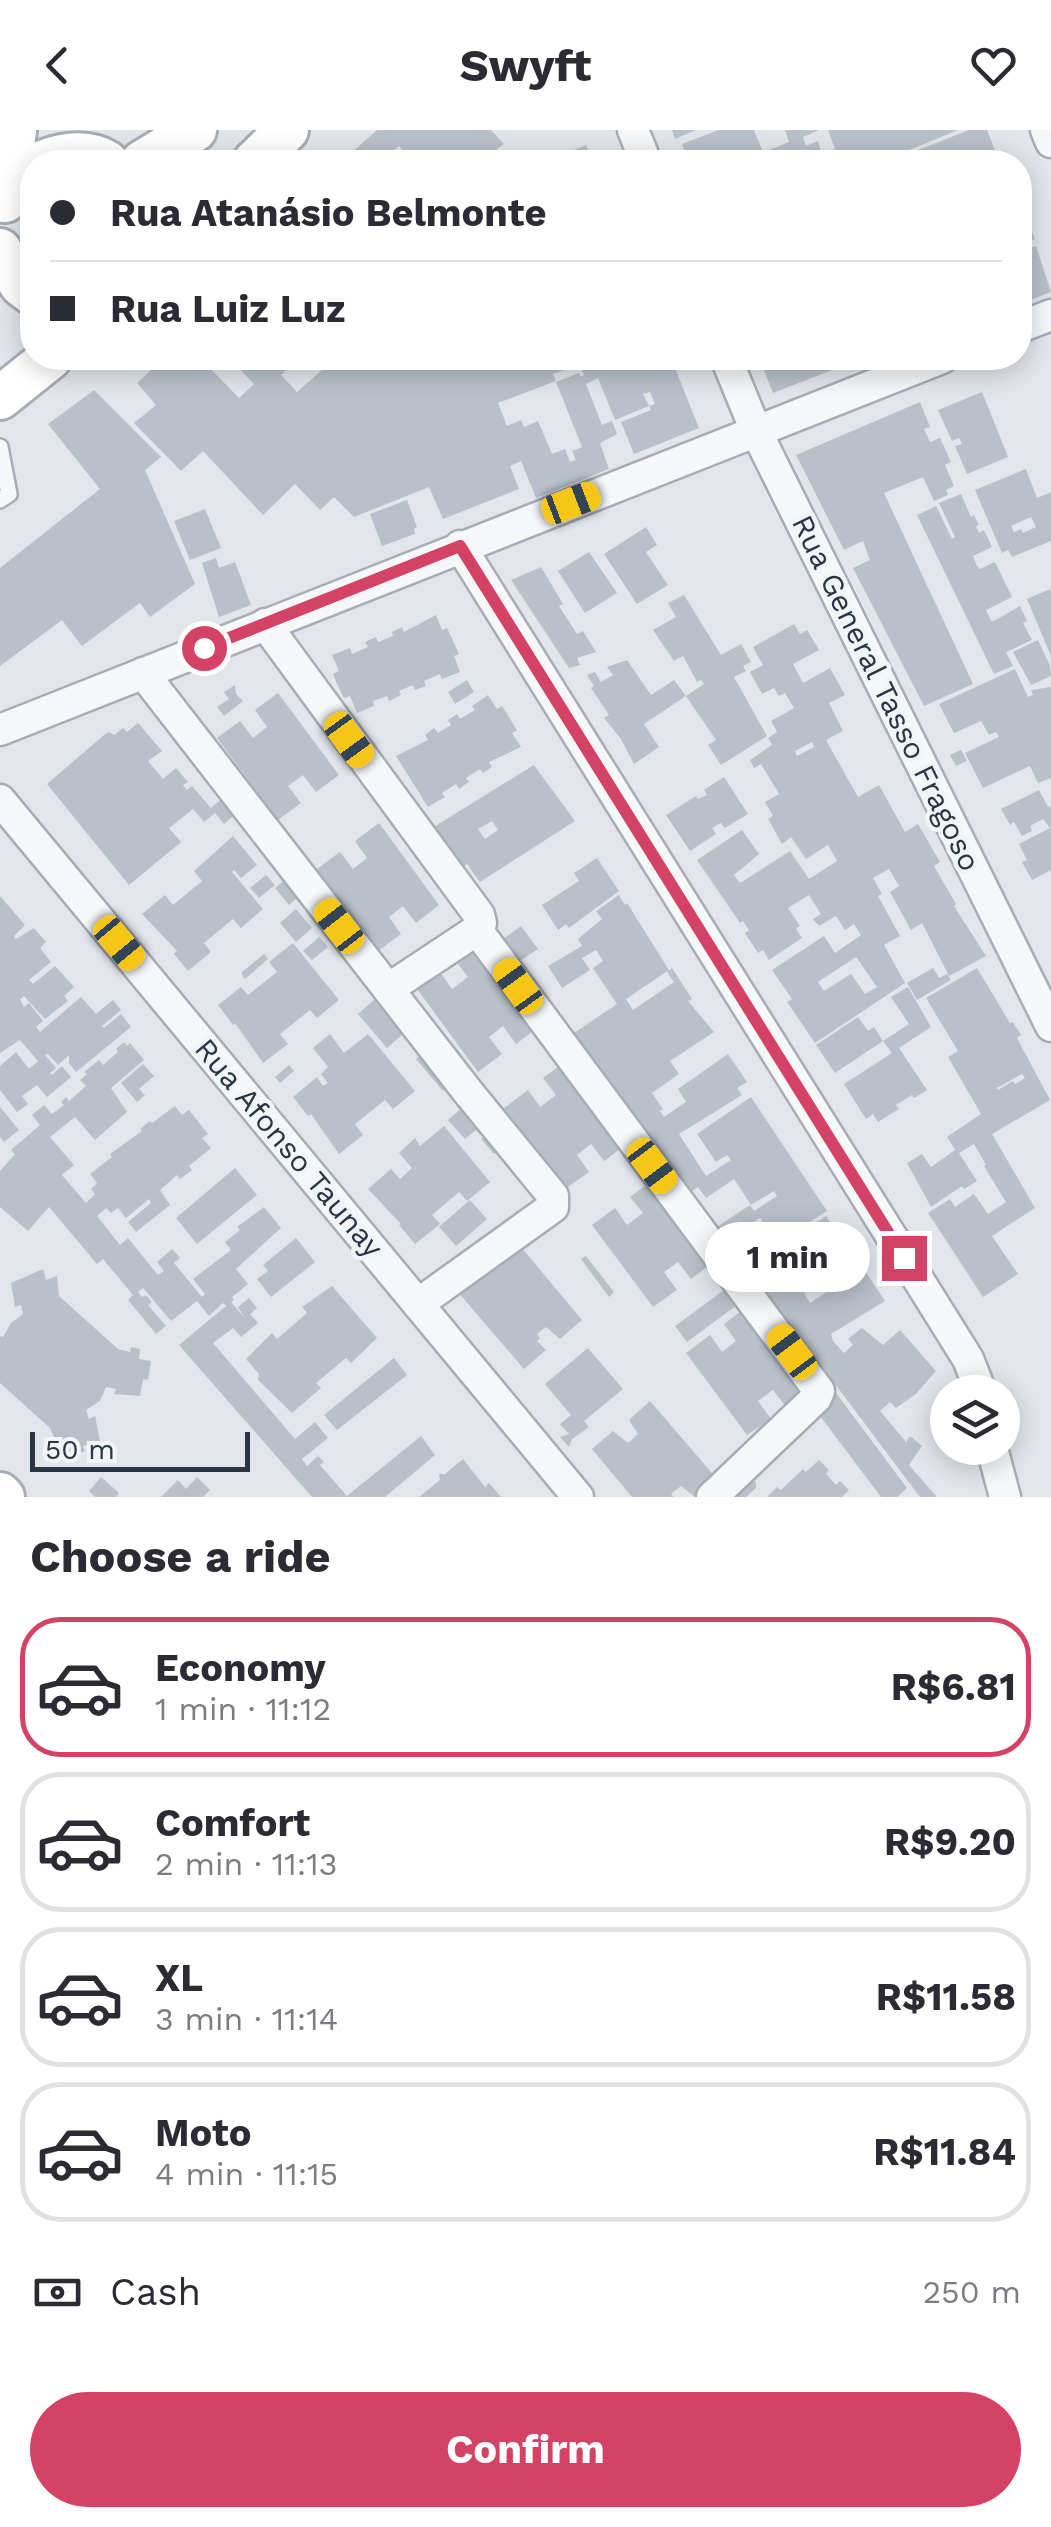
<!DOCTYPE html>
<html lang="en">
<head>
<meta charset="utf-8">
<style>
  :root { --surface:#fff; --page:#f7f7f7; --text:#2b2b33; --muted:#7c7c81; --line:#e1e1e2; --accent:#d44365 }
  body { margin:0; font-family:"Work Sans",sans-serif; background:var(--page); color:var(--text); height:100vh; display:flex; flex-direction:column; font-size:38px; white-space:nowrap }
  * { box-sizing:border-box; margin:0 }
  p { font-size:32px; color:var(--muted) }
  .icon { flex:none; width:55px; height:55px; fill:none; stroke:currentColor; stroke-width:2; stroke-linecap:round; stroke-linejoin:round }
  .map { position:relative; height:1367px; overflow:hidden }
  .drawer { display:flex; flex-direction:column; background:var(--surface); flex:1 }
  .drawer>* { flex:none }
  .hud { position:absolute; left:20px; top:20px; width:1012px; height:220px; border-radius:40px; box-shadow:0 5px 25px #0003; display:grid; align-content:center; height:220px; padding:0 30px; background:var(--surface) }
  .buttons { position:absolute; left:930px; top:1245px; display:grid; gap:20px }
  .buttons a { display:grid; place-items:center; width:90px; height:90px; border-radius:50%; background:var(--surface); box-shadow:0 5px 25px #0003; font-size:50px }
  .scale { position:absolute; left:30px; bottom:25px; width:220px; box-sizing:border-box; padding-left:10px; border:5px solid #293544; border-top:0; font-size:28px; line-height:35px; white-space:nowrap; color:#293544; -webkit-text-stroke:8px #f2f5f8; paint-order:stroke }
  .end { position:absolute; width:45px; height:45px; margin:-22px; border:12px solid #d44365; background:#fff; box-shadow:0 0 0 5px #fff }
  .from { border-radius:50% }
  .bubble { position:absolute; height:70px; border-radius:35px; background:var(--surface); box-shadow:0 5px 25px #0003; font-size:32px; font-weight:700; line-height:70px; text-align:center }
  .car { position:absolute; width:30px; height:60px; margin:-30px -15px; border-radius:12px; box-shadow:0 0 8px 2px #0007; background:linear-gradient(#f5c518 24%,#345 0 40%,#f5c518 0 76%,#345 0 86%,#f5c518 0) }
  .hud b { display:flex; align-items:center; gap:35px; height:95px; font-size:38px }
  .hud b+b { border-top:2px solid var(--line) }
  .hud i { width:25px; height:25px; background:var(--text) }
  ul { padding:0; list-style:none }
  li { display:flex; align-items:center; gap:30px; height:140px; margin:0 20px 15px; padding:0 10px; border:5px solid var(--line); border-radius:40px }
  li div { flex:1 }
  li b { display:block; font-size:38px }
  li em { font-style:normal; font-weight:700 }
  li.selected { border-color:var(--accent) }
  li>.icon { width:90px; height:90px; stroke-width:1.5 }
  h2 { padding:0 30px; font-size:45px; line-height:120px }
  .pay { display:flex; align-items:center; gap:25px; height:110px; padding:0 30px; font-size:38px }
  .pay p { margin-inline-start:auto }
  .cta { display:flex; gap:20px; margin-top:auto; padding:20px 30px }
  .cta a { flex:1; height:115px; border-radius:60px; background:var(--accent); color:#fff; font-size:40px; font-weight:700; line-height:115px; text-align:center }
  header { display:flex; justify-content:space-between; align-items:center; height:130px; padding:0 30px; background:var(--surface); font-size:45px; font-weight:700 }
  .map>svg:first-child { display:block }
  .building { fill:#b9c0c9; fill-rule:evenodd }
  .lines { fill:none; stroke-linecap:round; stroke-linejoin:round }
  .lane-casing { stroke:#a7adb6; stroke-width:20 }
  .street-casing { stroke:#a7adb6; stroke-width:35 }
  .secondary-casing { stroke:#a7adb6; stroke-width:48 }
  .lane { stroke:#f5f7f9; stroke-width:15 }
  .street { stroke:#f5f7f9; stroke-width:30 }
  .secondary { stroke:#fff; stroke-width:42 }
  .route { stroke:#d44365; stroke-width:12 }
  .labels { text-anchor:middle; stroke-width:9; stroke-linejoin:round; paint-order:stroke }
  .street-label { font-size:30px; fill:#293544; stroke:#f2f5f8 }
</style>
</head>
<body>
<header><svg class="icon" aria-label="back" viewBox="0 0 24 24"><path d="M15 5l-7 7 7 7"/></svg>Swyft<svg class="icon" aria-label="heart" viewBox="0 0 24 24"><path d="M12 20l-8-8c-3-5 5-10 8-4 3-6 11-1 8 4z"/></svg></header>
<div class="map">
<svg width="1051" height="1367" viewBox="0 0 1051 1367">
  <rect width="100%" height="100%" fill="#e2e6eb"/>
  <g class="building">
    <path d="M377,0H491L504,14L496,20L509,32H467L465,30L462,32H414L399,16L393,21L404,32H329L336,26L341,32Z"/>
    <path d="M672,0H696L675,9Z"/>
    <path d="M719,0H754L763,22L744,29L745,32H689L682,14Z"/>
    <path d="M785,0H819L803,7L806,16L818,11L822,25L835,19L828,0H958L897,25L898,28L969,0H987L997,25L977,32H756L766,28L764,22L789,12Z"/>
    <path d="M586,15L593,32H545Z"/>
    <path d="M1020,71L1035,109L1020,115Z"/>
    <path d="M1036,116L1051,162L1020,174V122Z"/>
    <path d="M164,228H200L239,268L254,254L229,228H300L281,245L297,262L323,239L312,228H570L556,233L564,240L553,244L556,251L498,273L507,296L521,290L524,297L538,291L552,324L565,319L570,332L576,330L572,321L582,317L556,252L579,243L581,247L584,245L577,228H671L699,298L634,324L621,292L651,280L649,276L655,274L650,262L643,264L649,276L615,290L598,248L586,254L602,295L612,291L617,304L600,313L609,339L536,368L521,331L510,336L519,359L443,389L429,357L354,387L334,367L320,380L295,354L263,385L203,321L181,341L134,293L156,275L137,253Z"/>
    <path d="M759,228H863L773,263Z"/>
    <path d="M94,260L161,327L145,340L195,454L150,487L140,473L82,516L62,490L0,536V438L100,359L48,294Z"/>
    <path d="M982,262L1008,327L967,344L955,316L962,314L959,308L952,311L938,280Z"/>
    <path d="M920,272L930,297L924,299L930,312L940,308L951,332L945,335L954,356L946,360L948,365L934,371L923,347L884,363L973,554L924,576L853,438L870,430L863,411L844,420L796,325Z"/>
    <path d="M1026,339L1037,368L1051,362V411L1012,427L1008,420L1002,423L975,360ZM1031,387L1036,397L1023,403L1021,399L1014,402L1011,396Z"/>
    <path d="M961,364L971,387L974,385L979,395L976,396L979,403L984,400L992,417L973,426L977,436L980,439L995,432L1012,467L986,480L992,492L1020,476L1027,491L1023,493L1032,510L1006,522L1013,536L994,544L917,385L936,376L952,409L955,407L939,373Z"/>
    <path d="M407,370L417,397L414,399L415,404L382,416L370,384Z"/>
    <path d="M205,379L221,418L190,430L174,391Z"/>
    <path d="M646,397L657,415L646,422L668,455L637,474L604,424Z"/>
    <path d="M589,422L617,463L585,483L558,441Z"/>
    <path d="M216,428L219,438L235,432L251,475L219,487L202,433Z"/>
    <path d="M541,437L563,474L559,476L577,504L583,501L596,522L577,528L580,535L569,538L511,450Z"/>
    <path d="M1050,459L1051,462V526L1027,469Z"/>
    <path d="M684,465L721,525L741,514L751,532L743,536L746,541L734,547L767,606L721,635L708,615L716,610L686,566L644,594L659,617L634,634L621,609L604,588L609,585L591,558L594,556L587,545L595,542L601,552L613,545L607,537L627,530L651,565L674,550L686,566L704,554L701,550L697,552L683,526L674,531L653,500L676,487L668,473Z"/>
    <path d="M436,485L442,500L447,498L459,524L454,526L460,542L442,549L440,544L424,551L426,556L415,560L413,555L399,561L401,565L389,571L387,566L373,571L374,576L357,583L350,566L344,568L338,556L333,544L339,541L332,525L350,518L352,524L368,517L365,512L376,507L378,512L393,506L392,502L402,497L404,502Z"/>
    <path d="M794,494L800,504L807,500L819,520L793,534L803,553L830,538L845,565L829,573L843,601L826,610L858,667L879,655L905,702L918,694L940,732L934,736L956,774L954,776L986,826L949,846L922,793L911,800L890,762L899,756L889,739L873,748L882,764L878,766L900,806L884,815L905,853L815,913L787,872L792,869L772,840L824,806L835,823L861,805L854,794L845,800L836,786L819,796L813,789L821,784L809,765L788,778L800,796L796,799L802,808L769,830L763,820L758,823L745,803L749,800L743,791L740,793L697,730L742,700L759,724L734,745L740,753L790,721L809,749L837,731L828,715L806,729L791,707L782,714L768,689L773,686L765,672L779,664L761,634L754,638L750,630L772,615L768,608L777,602L771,591L794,578L785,563L779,566L774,558L762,564L750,542L763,535L753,517ZM812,612L814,617L797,626L795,621ZM856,827L877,857L865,864L851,844L824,861L818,852Z"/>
    <path d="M1038,510L1050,536L1051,546L1031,555L1013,522Z"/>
    <path d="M1015,539L1028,567L1033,565L1031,560L1051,557V648L1038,653L1030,636L983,658L965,623L999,607L996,602L989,605L981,591L954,603L939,574Z"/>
    <path d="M467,550L474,562L455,574L448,562Z"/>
    <path d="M235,555L236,564L243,571L224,586L217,577L229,569L224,562Z"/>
    <path d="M278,563L339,645L316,662L303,645L288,656L301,673L278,690L217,608L240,591L253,608L267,597L255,580Z"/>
    <path d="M488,565L497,579L502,576L517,600L512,603L521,617L489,632L492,637L483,643L480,639L466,648L469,652L459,659L456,654L442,663L445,667L428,677L396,626L428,610L425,605L434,598L438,603L451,595L448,590L457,584L460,589L475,580L472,576Z"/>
    <path d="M138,593L162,621L148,631L163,649L176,638L188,652L183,655L187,660L192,656L211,678L226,665L239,681L224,694L215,683L204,692L193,679L169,698L181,712L129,755L47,654L104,605L109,602L114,605L123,598L127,602Z"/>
    <path d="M961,620L967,631L956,636L950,625Z"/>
    <path d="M534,635L575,691L480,752L467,734L454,743L424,703ZM492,691L498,700L485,709L478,699Z"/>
    <path d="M724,647L748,684L725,698L721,693L712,698L716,704L690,721L666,685L696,666L698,669L707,665L704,660Z"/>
    <path d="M1039,660L1048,677L1051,676V740L1032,750L1022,732L1027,730L1019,714L1050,698L1043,689L1030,696L1032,701L1022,706L1014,692L1010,695L1001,679Z"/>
    <path d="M379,693L439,775L416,793L403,776L389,787L401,804L378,821L317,739L340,722L353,739L367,728L355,711Z"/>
    <path d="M233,706L257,735L241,748L234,740L232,742L263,779L241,798L233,789L204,813L211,822L188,841L174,824L177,821L142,784L165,765L173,775L202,751L194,741Z"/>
    <path d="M597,728L619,761L569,798L566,794L558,800L542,775L579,751L574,743Z"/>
    <path d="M266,745L275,755L259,768L250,758Z"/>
    <path d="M291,745L304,761L289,775L275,758Z"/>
    <path d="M619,765L625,775L627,773L669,840L626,869L633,880L674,852L667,842L672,838L692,869L688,871L714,902L670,931L679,944L652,963L663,979L660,981L664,987L686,972L678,959L728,924L747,952L737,958L742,965L679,1004L706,1046L731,1030L727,1025L716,1032L697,1004L751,967L827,1081L797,1100L799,1104L791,1109L801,1124L818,1112L809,1098L826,1086L857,1129L821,1153L819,1150L804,1163L810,1173L863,1138L885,1171L831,1204L833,1211L844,1223L853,1215L848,1209L862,1198L883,1215L900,1200L936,1241L916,1264L896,1278L890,1272L880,1281L906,1312L910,1306L922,1316L909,1335L937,1367H920L741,1129L760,1121L752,1109L767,1098L760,1088L736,1104L743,1114L734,1120L717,1097L750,1075L754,1081L777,1066L774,1061L751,1075L734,1049L706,1068L698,1057L691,1062L574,903L617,874L593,838L603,831L596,820L582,828L590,840L562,858L548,836L582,816L578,809L602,789L596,781Z"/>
    <path d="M0,766L25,795L14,806L16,809L34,798L46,812L40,818L51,832L29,850L33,854L55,836L74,857L64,866L68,871L45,889L24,866L20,869L24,877L29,873L43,891L36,897L40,902L81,867L96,884L113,870L121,880L102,896L104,898L121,884L131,897L76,942L69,933V925L58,935L48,924L45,925L56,938L50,943L52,945L62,936L71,947L47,967L37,955L22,966L28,974L17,982L0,960V936L16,922L29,939L38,931L20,910L0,923Z"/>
    <path d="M296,779L312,798L296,812L280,793Z"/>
    <path d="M521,796L538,819L520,831L503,809Z"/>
    <path d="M319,807L328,817L312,830L303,821Z"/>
    <path d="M293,813L339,870L317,888L310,880L280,904L288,914L263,933L235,893L233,895L218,875L241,857L248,865L277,842L269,832Z"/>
    <path d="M479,813L540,896L516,914L503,896L489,907L502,924L478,942L417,859L440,842L452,859L468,847L455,830Z"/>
    <path d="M264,824L268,829L245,849L241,843Z"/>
    <path d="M933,838L939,848L947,844L951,850L917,870L907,853Z"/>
    <path d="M977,838L1010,893L1013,892L1021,905L1017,908L1050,970L992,1004L1035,1078L992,1106L1018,1144L983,1167L928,1083L950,1069L955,1077L974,1064L988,1084L1006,1072L984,1036L986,1035L974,1014L959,1023L977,1051L964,1059L962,1056L931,1077L907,1033L922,1024L931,1037L955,1020L947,1007L981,984L948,927L958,921L926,868ZM1022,944L1025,948L1015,954L1013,951L998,960L997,958Z"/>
    <path d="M908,857L931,897L899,918L927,960L914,968L912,965L896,975L899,979L878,992L873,984L866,989L844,954L892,923L883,911L909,894L891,867Z"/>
    <path d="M374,870L403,904L387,918L358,884Z"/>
    <path d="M858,887L868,901L874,897L883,911L835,943L816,915Z"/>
    <path d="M330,904L344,923L368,904L415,961L393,979L385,970L355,994L363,1005L339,1024L311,984L308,986L293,967L317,947L323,956L328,953L321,944L328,937L313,918Z"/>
    <path d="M124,912L127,916L130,913L144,930L111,958L127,982L95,1010L75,987L50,1007L74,1035L62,1045L86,1073L95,1064L91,1059L97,1053L90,1044L112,1027L110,1024L142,1001L140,999L150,991L152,993L175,976L182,985L189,980L208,1004L202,1008L211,1018L189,1036L192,1040L180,1049L177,1045L160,1060L170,1075L136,1102L128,1092L151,1073L149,1069L126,1088L118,1078L111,1083L106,1078L97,1086L120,1115L128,1108L158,1145L164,1141L157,1132L172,1119L180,1128L174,1133L202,1167L205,1164L193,1149L231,1120L225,1112L240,1100L237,1097L264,1077L281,1098L236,1139L248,1154L232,1167L234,1170L231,1172L245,1188L238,1177L249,1168L257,1178L250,1184L258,1193L241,1207L233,1198L213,1213L295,1309L315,1292L328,1308L302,1329L307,1336L318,1326L324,1332L320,1335L347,1366L421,1306L435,1325L385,1367H312L192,1230L179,1215L226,1176L223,1173L209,1186L197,1171L171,1191L143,1158L138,1162L142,1167L146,1165L152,1172L148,1175L166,1196L156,1204L128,1170L133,1165L103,1129L97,1134L49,1077L28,1101L0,1077V1041L15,1024L11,1020L40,995L32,985L44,975L52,984L64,975L61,972L66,967L69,971L86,956L80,950L87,944L84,942L99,930L103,935L118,922L116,919Z"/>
    <path d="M425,922L451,954L443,961L416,929Z"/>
    <path d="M566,931L627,1014L604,1031L591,1014L577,1025L589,1042L565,1059L504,978L528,960L540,977L556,965L543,948Z"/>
    <path d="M143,934L154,946L139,959L145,965L137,972L121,953Z"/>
    <path d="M289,935L294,941L280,953L275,947Z"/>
    <path d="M464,976L481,996L465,1009L448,990Z"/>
    <path d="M0,977L19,1000L4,1012L0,1007Z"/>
    <path d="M444,996L490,1052L467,1071L459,1062L432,1085L440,1094L415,1114L399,1095L401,1094L368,1059L391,1039L400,1049L412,1038L399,1023L415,1008L420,1016Z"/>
    <path d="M489,1002L503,1017L494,1024L481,1009Z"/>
    <path d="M235,1038L257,1065L197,1114L176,1088Z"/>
    <path d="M654,1049L715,1131L691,1149L678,1132L664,1142L677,1160L653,1177L592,1095L615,1078L627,1095L643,1083L630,1067Z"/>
    <path d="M470,1070L487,1089L456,1116L439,1097Z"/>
    <path d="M296,1108L315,1132L271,1167L257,1149L268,1141L263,1135Z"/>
    <path d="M516,1111L582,1190L560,1209L546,1197L537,1204L540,1208L537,1211L546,1220L524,1239L457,1161Z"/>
    <path d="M586,1126L614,1162L609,1167L581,1129Z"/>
    <path d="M43,1139L46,1150L57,1146L59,1166L118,1219L130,1222L131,1217L140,1219L139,1229L151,1231L148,1250L143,1249L140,1266L114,1264L116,1259L106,1257L100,1271L86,1280L89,1289L95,1286L100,1311L83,1316L85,1321L67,1327L62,1315L52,1318L50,1309L54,1307L50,1298L0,1253V1206L3,1207L11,1193L23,1184L21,1175L15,1177L11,1153Z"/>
    <path d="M732,1154L744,1170L687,1212L675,1196Z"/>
    <path d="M332,1156L377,1208L351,1233L346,1228L316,1253L321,1258L292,1283L258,1250L259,1244L246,1229L272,1203L277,1209L307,1183L302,1177Z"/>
    <path d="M748,1176L809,1260L786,1277L773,1260L758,1271L771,1289L747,1305L686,1223L710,1205L722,1222L736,1211L724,1194Z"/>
    <path d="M588,1218L623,1259L584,1291L589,1297L572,1309L569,1317L560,1307L569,1304L560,1294L571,1285L545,1254Z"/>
    <path d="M394,1228L407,1245L337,1300L324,1285Z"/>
    <path d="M836,1263L907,1358L897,1367H881L817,1282Z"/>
    <path d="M650,1271L717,1349L695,1367L681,1356L671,1364L674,1367H632L592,1319L613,1301L628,1313L638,1304L629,1290Z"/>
    <path d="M463,1329L485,1357L489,1353L501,1367H419L440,1350L439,1344H445Z"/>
    <path d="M819,1330L829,1340L826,1344L836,1355L840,1351L849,1360L842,1367H767L777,1357L781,1360L803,1339L806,1342Z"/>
    <path d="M101,1347L119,1363L116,1367H95L89,1361Z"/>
    <path d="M197,1347L210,1360L203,1367H161L178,1350L186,1359Z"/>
    <path d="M750,1347L756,1353V1358L746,1367H729Z"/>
  </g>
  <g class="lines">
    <g class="lane-casing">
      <path id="lane" d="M0,317L9,364L0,370"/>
    </g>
    <g class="street-casing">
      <g id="street">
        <path d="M633,0L646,32"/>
        <path d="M1046,0L1051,12"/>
        <path d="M1020,197L1051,185"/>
        <path d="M726,228L756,301L1051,896"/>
        <path d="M460,416L968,1229L981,1262"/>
        <path d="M265,494L479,785L481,793L477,800L388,859"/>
        <path d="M143,543L468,962L553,1066V1077L418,1174"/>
        <path d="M0,600L942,228"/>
        <path d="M0,670L578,1367"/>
        <path d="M477,800L819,1261L816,1268L712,1367"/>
        <path d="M992,1318L1005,1367"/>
      </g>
    </g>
    <g class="secondary-casing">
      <g id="secondary">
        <path d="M42,32C63,24 87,20 107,32"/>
        <path d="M142,32L195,0"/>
        <path d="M254,32L287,0"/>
        <path d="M5,71L15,0"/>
        <path d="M0,120L21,155L32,163"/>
        <path d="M0,268L50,228"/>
        <path d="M0,1364L3,1367"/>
      </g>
    </g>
    <use href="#lane" class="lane"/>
    <use href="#street" class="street"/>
    <use href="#secondary" class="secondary"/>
  </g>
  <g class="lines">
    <path class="route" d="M204,518L460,416L904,1128"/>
  </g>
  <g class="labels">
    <g class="street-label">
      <text transform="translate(886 563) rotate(64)" y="10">Rua General Tasso Fragoso</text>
      <text transform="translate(289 1018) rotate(50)" y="10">Rua Afonso Taunay</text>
    </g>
  </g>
</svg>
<div class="buttons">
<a><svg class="icon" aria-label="layers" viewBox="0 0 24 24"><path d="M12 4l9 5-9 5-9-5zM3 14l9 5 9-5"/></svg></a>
</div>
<div class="scale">50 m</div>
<i class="end from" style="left:204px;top:518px"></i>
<i class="end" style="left:904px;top:1128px"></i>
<div class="bubble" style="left:705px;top:1092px;width:165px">1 min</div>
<i class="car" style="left:571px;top:373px;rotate:69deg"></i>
<i class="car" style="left:349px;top:610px;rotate:144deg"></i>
<i class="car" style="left:339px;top:796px;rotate:322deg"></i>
<i class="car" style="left:119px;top:813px;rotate:140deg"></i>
<i class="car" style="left:518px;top:856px;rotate:324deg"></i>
<i class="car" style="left:652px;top:1036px;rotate:143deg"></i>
<i class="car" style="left:792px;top:1222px;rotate:323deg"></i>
<div class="hud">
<b><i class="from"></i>Rua Atanásio Belmonte</b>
<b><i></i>Rua Luiz Luz</b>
</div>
</div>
<section class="drawer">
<h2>Choose a ride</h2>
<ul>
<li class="selected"><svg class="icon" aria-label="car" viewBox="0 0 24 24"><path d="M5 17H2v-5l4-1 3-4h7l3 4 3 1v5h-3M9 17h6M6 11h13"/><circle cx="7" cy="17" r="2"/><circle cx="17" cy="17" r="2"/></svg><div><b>Economy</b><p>1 min · 11:12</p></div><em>R$6.81</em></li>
<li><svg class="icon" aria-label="car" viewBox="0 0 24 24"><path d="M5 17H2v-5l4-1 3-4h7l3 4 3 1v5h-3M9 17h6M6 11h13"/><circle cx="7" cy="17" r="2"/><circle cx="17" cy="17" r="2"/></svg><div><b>Comfort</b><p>2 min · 11:13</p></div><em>R$9.20</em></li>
<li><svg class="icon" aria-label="car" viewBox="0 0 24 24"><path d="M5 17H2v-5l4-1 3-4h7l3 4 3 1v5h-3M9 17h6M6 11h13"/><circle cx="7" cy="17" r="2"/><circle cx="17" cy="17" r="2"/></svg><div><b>XL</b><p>3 min · 11:14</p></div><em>R$11.58</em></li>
<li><svg class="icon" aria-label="car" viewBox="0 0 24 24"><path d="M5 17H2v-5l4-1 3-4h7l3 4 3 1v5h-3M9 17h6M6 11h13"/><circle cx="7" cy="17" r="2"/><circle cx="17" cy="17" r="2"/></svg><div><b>Moto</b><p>4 min · 11:15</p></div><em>R$11.84</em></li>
</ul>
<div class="pay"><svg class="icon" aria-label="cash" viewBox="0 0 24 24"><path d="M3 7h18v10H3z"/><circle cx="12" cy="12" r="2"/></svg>Cash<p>250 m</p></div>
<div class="cta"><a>Confirm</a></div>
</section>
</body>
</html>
